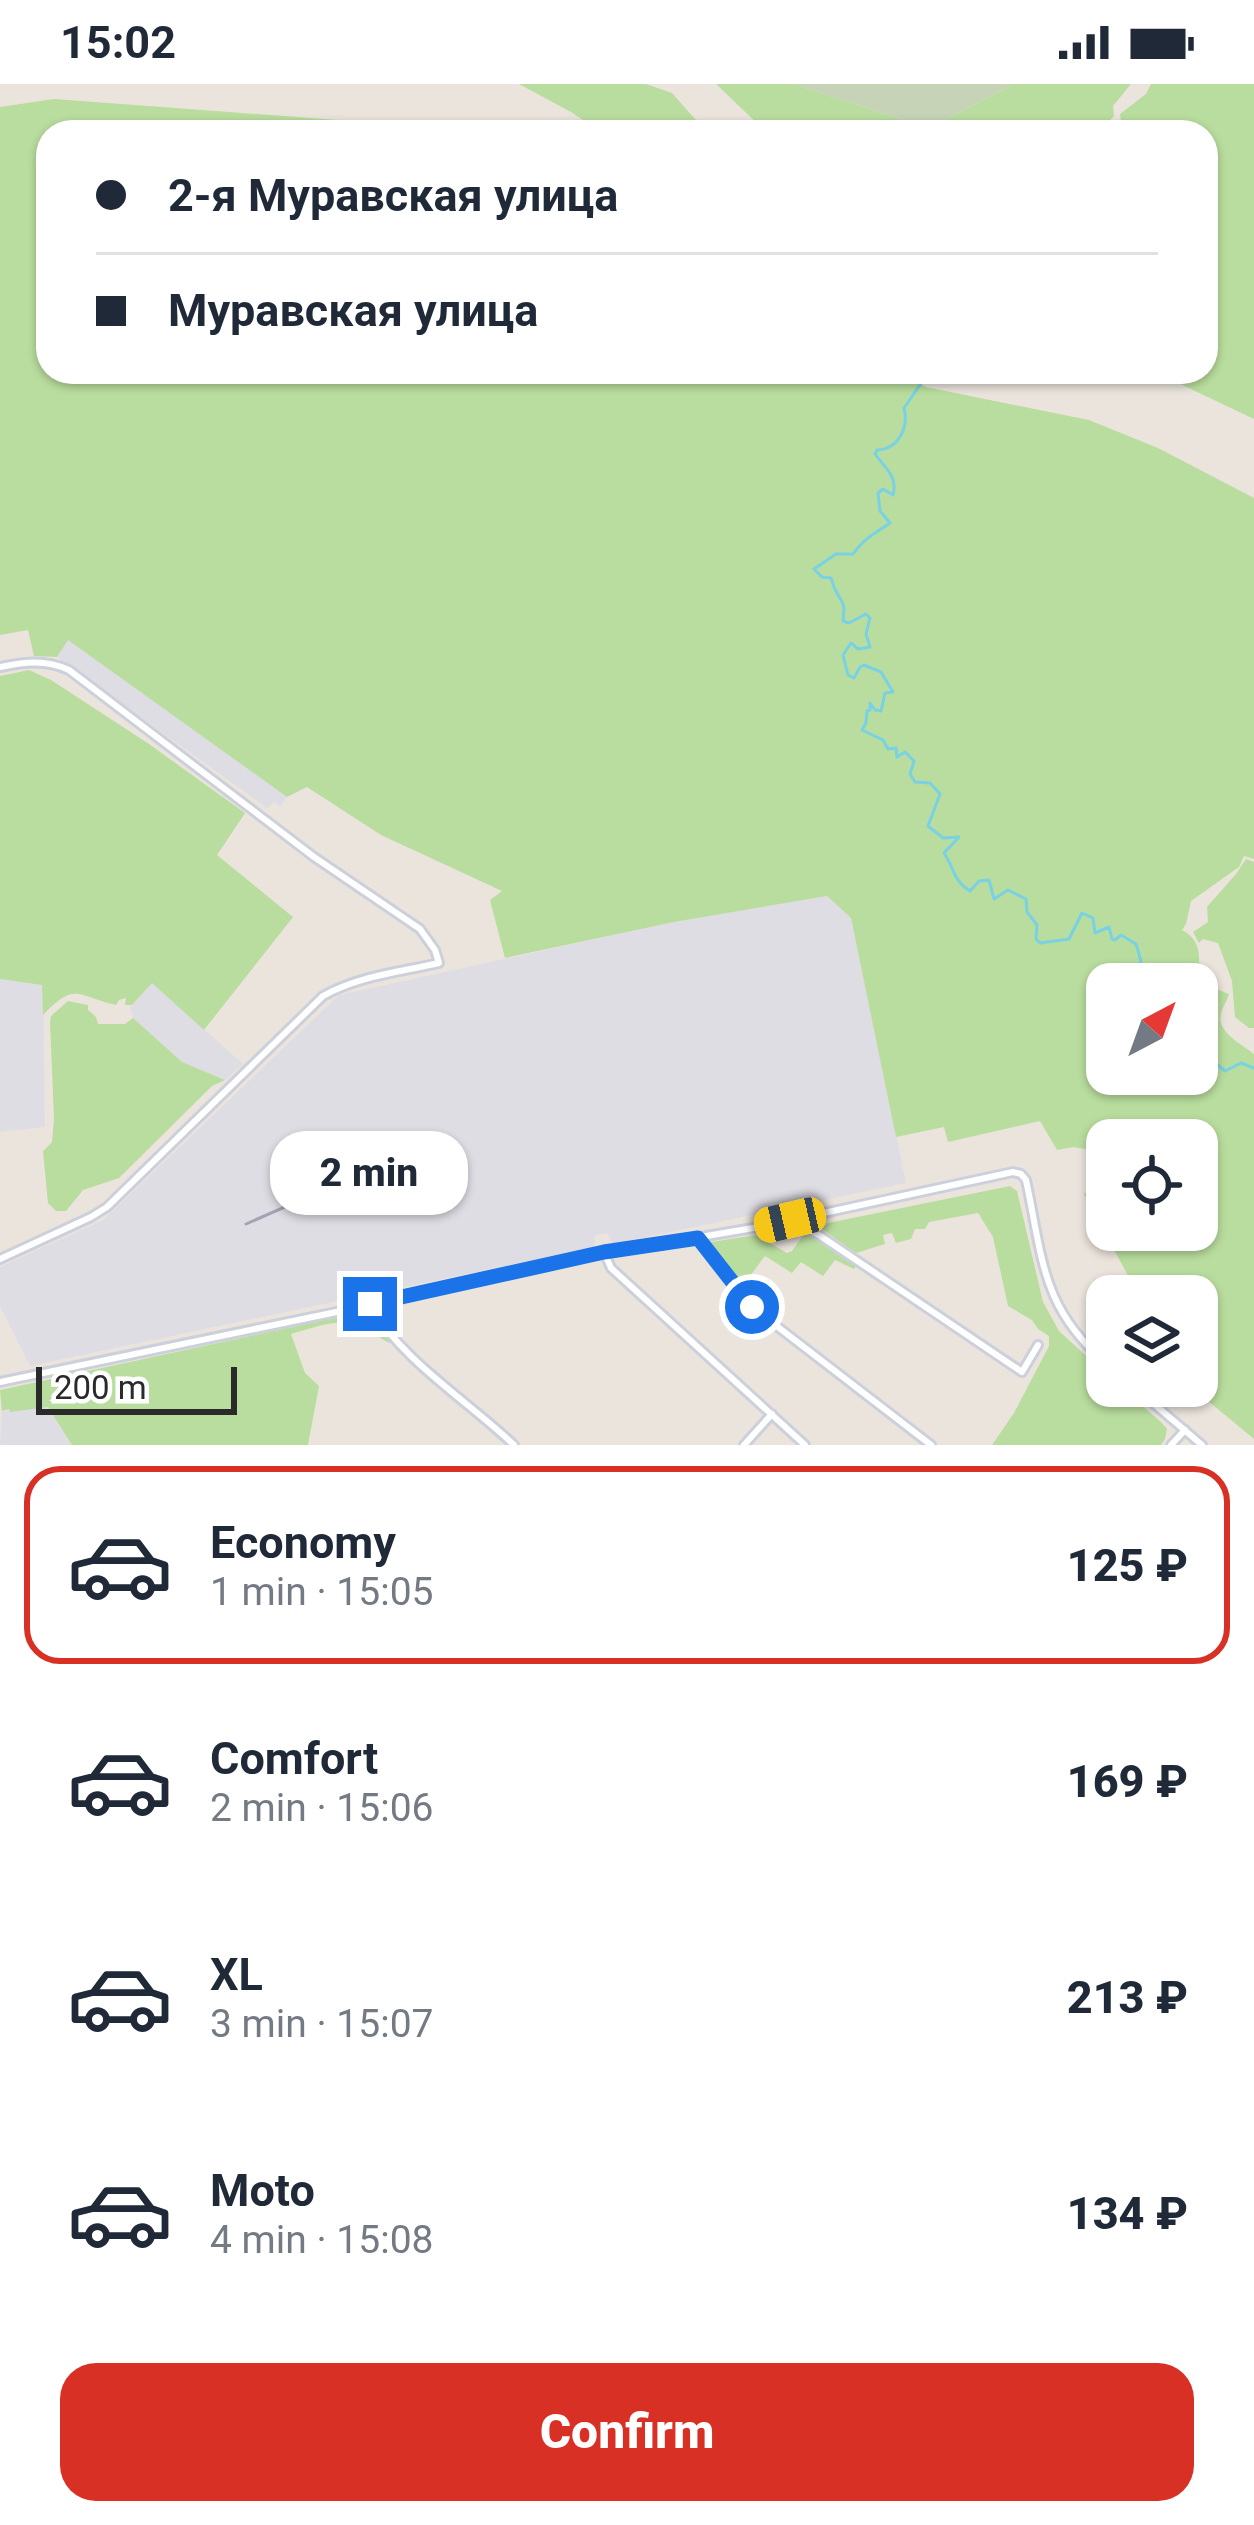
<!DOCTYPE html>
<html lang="en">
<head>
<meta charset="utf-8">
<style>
  :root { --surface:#fff; --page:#f6f6f7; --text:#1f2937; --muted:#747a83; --line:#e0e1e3; --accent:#d93025 }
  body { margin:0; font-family:Roboto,sans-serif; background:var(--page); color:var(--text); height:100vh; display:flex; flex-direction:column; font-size:45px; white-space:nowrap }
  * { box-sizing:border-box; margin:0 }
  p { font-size:39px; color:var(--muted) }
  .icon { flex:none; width:66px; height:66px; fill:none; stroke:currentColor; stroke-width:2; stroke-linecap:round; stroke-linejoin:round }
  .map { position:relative; height:1361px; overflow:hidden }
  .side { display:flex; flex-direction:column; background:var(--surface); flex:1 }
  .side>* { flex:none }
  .guide { position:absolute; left:36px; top:36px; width:1182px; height:264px; border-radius:36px; box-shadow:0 3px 9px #0004; display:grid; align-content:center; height:264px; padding:0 60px; background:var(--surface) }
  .needle { width:78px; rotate:41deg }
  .buttons { position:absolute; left:1086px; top:879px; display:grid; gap:24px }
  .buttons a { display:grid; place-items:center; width:132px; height:132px; border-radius:24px; background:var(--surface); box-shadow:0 3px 9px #0004; font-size:60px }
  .scale { position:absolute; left:36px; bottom:30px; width:201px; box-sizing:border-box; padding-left:12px; border:6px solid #2a2a2a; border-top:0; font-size:33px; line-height:42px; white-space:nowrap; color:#2a2a2a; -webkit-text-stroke:9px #fff; paint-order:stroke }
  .end { position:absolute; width:54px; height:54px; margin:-27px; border:15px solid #1a73e8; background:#fff; box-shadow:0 0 0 6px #fff }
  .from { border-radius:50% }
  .bubble { position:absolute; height:84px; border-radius:36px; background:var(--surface); box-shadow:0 3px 9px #0004; font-size:39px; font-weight:800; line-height:84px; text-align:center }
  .car { position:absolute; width:36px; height:72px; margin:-36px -18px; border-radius:15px; box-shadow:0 0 9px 3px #0007; background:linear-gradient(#f5c518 24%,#345 0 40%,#f5c518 0 76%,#345 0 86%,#f5c518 0) }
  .guide b { display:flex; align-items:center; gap:42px; height:114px; font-size:45px }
  .guide b+b { border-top:3px solid var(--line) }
  .guide i { width:30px; height:30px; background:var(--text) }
  ul { padding:21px 0 0; list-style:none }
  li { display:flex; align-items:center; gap:36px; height:198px; margin:0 24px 18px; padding:0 36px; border:6px solid transparent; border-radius:36px }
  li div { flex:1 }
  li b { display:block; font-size:45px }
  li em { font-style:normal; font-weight:800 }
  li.current { border-color:var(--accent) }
  li>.icon { width:108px; height:108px; stroke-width:1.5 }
  .button { display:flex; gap:24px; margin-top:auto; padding:24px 60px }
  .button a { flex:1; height:138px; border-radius:36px; background:var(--accent); color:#fff; font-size:48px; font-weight:800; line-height:138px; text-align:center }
  .status { display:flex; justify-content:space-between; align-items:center; height:84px; padding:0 60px; background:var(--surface); direction:ltr }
  .status svg { height:33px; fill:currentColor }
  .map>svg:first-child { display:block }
  .industrial { fill:#dfdde4 }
  .green { fill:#b9dd9e; fill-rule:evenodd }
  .cemetery { fill:#c7d3b6 }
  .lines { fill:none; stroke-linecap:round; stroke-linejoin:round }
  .stream { stroke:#79d1e4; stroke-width:3 }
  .street-casing { stroke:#ccd0db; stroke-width:12 }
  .street { stroke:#fff; stroke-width:6 }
  .rail { stroke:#a1a5b3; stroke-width:3 }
  .route { stroke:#1a73e8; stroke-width:15 }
</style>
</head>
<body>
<div class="status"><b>15:02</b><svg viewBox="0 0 49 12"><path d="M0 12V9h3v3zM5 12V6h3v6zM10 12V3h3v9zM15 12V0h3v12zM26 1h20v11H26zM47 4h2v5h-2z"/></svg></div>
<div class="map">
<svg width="1254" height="1361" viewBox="0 0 1254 1361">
  <rect width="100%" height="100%" fill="#ebe4dd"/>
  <g class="industrial">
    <path d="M67,555L287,713L280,723L274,718L267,724L57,573Z"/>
    <path d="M827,812L851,834L906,1099L613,1160L607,1149L601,1150L595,1152L594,1163L30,1282L0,1222V1183L103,1136L339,911L674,838Z"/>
    <path d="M0,895L43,901L45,1043L0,1048Z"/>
    <path d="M152,899L243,980L225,996L182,978L133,934L130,924Z"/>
    <path d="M48,1322L72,1361H0L2,1327Z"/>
  </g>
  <g class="green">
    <path d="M519,0H646L672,9L695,35L724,48H601L571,28Z"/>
    <path d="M716,0H793L929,44L1014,0H1131L1113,22L1114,32L1099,48H766Z"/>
    <path d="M1151,0H1254V335L1155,288H1206V48H1116L1121,37L1120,30L1146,10Z"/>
    <path d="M54,15L351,37L431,48H48V288H898L926,303L1089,336L1158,364L1254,414V775L1244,772L1239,783L1191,817L1186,840L1182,846C1195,853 1200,863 1199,878L1215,897L1219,906L1229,910C1227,918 1222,923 1221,930C1216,948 1243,961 1254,970V1355L1190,1302H1197V1212H1139L1084,1110L1103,1095L1102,1084L1091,1066L1073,1063L1057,1066L1040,1037L948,1058L944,1043L896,1053L851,834L827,812L674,838L505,874L490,816L502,807L381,751L307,703L287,713L68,556L57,573L34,572L28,546L0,551V23ZM1107,900H1197V990H1107ZM1197,1056V1146H1107V1056Z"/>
    <path d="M29,586L51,596L149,660L245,729L217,771L293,833L204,946L152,899L132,921H125L126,914L119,916L116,921C76,912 76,897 43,931L42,901L0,895V592Z"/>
    <path d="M1246,775L1254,778V944H1249L1235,933L1232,897L1218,859L1203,855L1199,859L1193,848L1208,838L1207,823L1236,790Z"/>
    <path d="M68,917L88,921V926L96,933L98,940H125L133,934L182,978L225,996L212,1002L119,1094L83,1106L66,1127H56L48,1119L43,1067L52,1058L54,1035L50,938L51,932Z"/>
    <path d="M1010,1102L1017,1107L1043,1218L1059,1247L1107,1291V1302H1119L1161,1338L1167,1345L1165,1355L1161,1361H992L1014,1329L1049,1262V1252L1038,1245L1032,1236L1008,1222L993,1153L978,1129L929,1138L925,1145H915L911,1155L896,1159L892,1149L883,1151L885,1160L856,1169L822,1145L828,1139Z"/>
    <path d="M806,1147L857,1181L854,1185L835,1176L823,1192L801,1178L792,1189L765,1172L741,1204L705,1159L756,1151L787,1169L792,1167Z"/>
    <path d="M366,1227L392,1257L389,1259C346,1232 341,1235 291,1250L305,1289L319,1302L308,1361H72L48,1323L10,1328L9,1325L2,1327L0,1306Z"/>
  </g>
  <path class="cemetery" d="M793,0H1014L929,44Z"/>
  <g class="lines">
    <g class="stream">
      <path d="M929,288L904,324C909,343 899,365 877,366L875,370C885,384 898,392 893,411L883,405L878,409L880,427L890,439C876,449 864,454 853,470H836L814,485L822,493L831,494C833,498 833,503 836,507C844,523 845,517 843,537L849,539L866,530L870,534L866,550L870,563L858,565L851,559L843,571L848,591L854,594L860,583L864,581L881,588L893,608L885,609L881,627L875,626L870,619V626L867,627L866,639L862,646L883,656L888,665L896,664L897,673L905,668L914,677L910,690L915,698L930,699L940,710L928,742L943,754L959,753L944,769C955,785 952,795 970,807L979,797L989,796L994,815L1008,806L1026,815L1027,828L1037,841L1036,855L1040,859L1069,855L1082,829L1093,834L1095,849L1109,843L1112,855L1115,856L1121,851L1136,860L1141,877L1139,881L1143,887L1170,882L1175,885V891L1168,900"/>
      <path d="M1197,906L1200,921L1197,926"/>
      <path d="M1197,963L1225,987L1241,979L1254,984"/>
    </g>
    <g class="street-casing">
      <g id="street">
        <path d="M0,583C25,578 45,575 69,586L314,773L420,845L435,866L439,879C400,888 358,892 323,912L107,1123L91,1133L0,1175"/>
        <path d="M791,1136L819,1151L1022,1288L1038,1261"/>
        <path d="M698,1153L752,1223L931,1361"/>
        <path d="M604,1168L611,1184L805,1361"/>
        <path d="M370,1221C401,1276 468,1317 514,1361"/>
        <path d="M0,1298L370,1221L566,1176L759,1143L1013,1088L1021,1090L1026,1096C1043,1175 1041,1224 1107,1280"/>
        <path d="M1133,1302L1202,1361"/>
        <path d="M744,1361L772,1330"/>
        <path d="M1171,1361L1185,1346"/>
      </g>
    </g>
    <use href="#street" class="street"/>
    <path class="rail" d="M246,1140L369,1086"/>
  </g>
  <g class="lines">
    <path class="route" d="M370,1220L604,1168L698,1154L752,1223"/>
  </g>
</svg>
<div class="buttons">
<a><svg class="needle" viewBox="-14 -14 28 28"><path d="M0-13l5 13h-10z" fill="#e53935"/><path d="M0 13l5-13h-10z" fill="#747a83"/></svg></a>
<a><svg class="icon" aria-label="locate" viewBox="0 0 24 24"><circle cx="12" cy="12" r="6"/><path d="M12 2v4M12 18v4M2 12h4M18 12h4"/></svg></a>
<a><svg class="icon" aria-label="layers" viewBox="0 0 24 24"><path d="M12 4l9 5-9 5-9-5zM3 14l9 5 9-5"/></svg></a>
</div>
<div class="scale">200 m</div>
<i class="end from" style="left:752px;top:1223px"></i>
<i class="end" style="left:370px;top:1220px"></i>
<div class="bubble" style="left:270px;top:1047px;width:198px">2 min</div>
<i class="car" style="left:790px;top:1136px;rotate:257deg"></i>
<div class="guide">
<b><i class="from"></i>2-я Муравская улица</b>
<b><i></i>Муравская улица</b>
</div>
</div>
<section class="side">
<ul>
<li class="current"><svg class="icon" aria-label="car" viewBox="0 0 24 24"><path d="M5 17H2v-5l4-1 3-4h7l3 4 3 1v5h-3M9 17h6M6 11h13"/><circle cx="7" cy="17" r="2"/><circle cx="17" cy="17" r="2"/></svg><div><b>Economy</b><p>1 min · 15:05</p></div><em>125 ₽</em></li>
<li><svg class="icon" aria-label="car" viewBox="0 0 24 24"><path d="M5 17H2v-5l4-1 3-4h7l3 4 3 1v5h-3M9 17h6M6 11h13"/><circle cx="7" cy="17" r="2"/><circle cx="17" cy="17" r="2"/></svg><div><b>Comfort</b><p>2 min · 15:06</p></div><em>169 ₽</em></li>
<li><svg class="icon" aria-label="car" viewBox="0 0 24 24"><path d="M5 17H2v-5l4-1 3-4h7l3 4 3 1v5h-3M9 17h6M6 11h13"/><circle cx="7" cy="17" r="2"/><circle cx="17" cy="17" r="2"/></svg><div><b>XL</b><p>3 min · 15:07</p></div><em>213 ₽</em></li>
<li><svg class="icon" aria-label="car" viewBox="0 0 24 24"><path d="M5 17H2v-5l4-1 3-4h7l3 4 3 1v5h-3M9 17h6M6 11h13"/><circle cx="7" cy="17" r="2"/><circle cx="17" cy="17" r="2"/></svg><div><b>Moto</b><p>4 min · 15:08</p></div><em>134 ₽</em></li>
</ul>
<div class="button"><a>Confirm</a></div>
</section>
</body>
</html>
